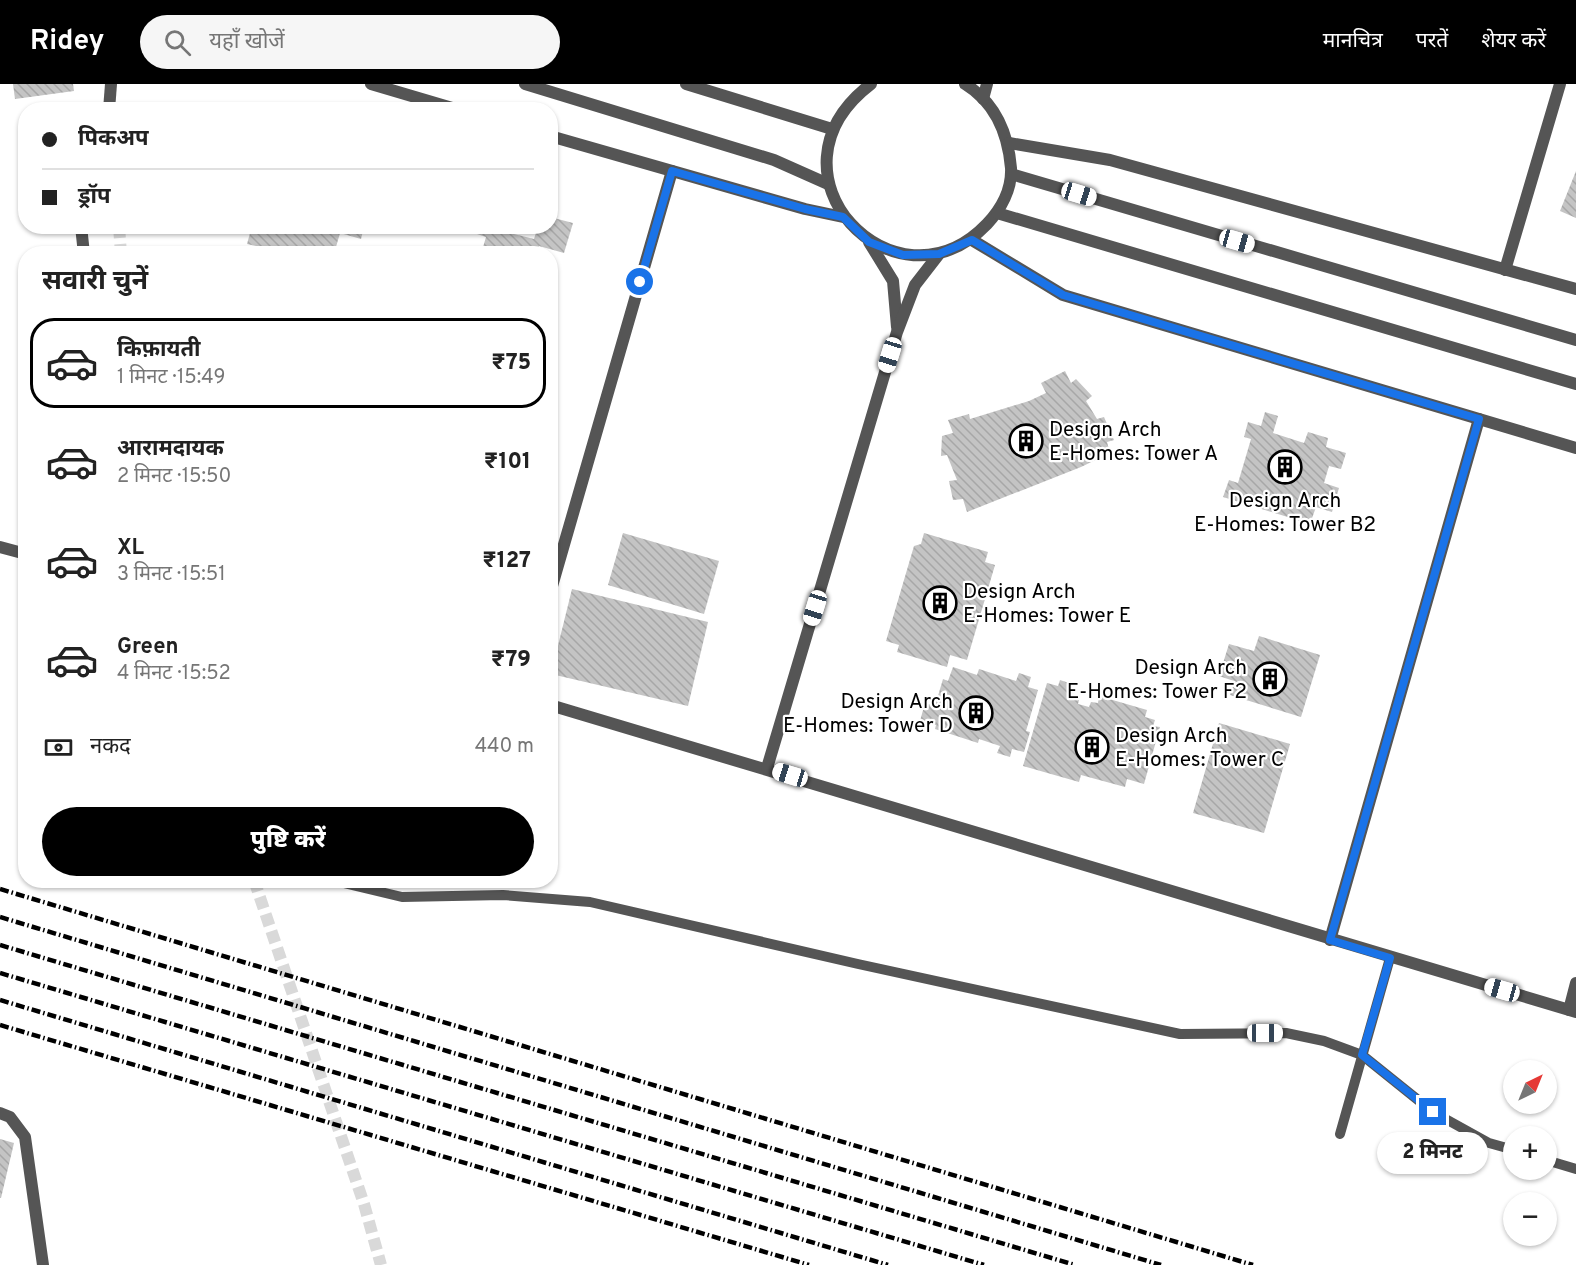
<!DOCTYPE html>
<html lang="hi">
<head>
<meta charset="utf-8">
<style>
  :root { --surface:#fff; --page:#f6f6f6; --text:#222; --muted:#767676; --line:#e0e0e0; --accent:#000 }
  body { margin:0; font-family:Overpass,"Noto Sans Devanagari",sans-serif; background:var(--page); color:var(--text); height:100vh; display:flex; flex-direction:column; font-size:22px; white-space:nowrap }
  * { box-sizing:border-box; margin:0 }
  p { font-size:20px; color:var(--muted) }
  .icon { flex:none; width:33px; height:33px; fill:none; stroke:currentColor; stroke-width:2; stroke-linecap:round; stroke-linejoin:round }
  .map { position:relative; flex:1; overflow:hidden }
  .panel { position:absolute; left:18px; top:162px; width:540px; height:642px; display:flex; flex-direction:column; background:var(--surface); border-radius:24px; box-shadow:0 2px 4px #0004 }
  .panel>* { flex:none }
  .hud { position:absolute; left:18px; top:18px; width:540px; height:132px; border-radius:24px; box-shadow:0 2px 4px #0004; display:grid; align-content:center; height:132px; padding:0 24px; background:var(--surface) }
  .needle { width:39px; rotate:43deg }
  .controls { position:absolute; left:1503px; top:976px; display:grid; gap:12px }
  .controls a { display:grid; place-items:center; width:54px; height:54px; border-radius:50%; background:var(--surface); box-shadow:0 2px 4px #0004; font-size:30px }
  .end { position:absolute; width:27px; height:27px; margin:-14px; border:8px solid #1a73e8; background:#fff; box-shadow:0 0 0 3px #fff }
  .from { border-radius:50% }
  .bubble { position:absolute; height:42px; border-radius:21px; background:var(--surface); box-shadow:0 2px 4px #0004; font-size:20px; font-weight:800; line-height:42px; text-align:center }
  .car { position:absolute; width:18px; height:36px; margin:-18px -9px; border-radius:8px; box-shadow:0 0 4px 2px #0007; background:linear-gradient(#fff 24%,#345 0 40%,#fff 0 76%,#345 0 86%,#fff 0) }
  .hud b { display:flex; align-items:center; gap:21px; height:57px; font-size:22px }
  .hud b+b { border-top:2px solid var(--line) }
  .hud i { width:15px; height:15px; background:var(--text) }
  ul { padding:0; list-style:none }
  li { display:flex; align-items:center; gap:18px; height:90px; margin:0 12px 9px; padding:0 12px; border:3px solid transparent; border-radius:24px }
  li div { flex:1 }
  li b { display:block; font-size:22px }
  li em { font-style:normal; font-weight:800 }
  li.current { border-color:var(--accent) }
  li>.icon { width:54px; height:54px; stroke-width:1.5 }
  h2 { padding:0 24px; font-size:27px; line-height:72px }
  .pay { display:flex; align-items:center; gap:15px; height:66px; padding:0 24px; font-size:22px }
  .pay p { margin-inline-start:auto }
  .primary-button { display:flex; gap:12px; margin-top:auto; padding:12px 24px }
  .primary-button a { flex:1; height:69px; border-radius:36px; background:var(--accent); color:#fff; font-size:24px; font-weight:800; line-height:69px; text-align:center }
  header { display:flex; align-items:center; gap:36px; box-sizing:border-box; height:84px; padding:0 30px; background:var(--accent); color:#fff }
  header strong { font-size:28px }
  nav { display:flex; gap:33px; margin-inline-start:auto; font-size:21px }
  .search { width:420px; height:54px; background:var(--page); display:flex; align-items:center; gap:15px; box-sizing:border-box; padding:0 21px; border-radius:33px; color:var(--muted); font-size:22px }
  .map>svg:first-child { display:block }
  .building { fill:url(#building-back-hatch) }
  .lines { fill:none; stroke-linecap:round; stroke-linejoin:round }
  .tertiary-tunnel { stroke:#d9d9d9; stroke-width:12; stroke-dasharray:12 6; stroke-linecap:butt }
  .service { stroke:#555; stroke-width:10 }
  .minor { stroke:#555; stroke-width:12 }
  .tertiary { stroke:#555; stroke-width:12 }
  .rail { stroke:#000; stroke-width:4.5; stroke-dasharray:9 3 1.5 3; stroke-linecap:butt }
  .route { stroke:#1a73e8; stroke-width:8 }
  .labels { text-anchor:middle; stroke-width:4.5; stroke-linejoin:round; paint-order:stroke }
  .poi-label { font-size:21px; fill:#000; stroke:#fff; text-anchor:start }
</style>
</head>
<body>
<header>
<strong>Ridey</strong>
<div class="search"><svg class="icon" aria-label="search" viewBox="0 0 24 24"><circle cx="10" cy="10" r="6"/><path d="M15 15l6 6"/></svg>यहाँ खोजें</div>
<nav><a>मानचित्र</a><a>परतें</a><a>शेयर करें</a></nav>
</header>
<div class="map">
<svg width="1576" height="1181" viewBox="0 0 1576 1181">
  <defs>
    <pattern id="building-back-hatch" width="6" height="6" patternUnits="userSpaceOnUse" patternTransform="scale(1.5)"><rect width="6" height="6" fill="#c4c4c4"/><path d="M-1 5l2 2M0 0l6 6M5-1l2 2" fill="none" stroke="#a7a7a7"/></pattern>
  </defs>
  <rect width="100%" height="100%" fill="#fff"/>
  <g class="building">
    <path d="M13,0H73L74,7L15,15Z"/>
    <path d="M1576,87V134L1560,127Z"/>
    <path d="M550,133L573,139L564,169L539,162L537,170H481L486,153L477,150L479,142H516L514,150L534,155L538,142H550Z"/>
    <path d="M252,142H353L363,147L361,155L340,149L334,170H259L254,168L256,162L247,160Z"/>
    <path d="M1065,287L1071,299L1076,295L1092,312L1086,317L1097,335L1104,333L1114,356L1107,358L1110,369L1081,383L967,428L963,415L953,416L949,397L957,396L947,371L941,372L942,352L953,349L948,336L969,330L970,335L1029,317L1046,309L1041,299Z"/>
    <path d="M1265,328L1278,332L1273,349L1304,359L1308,348L1328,354L1326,363L1346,369L1341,385L1329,382L1324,399L1339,404L1332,428L1316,423L1310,440L1223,413L1229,396L1238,399L1251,355L1244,353L1248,338L1261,342Z"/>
    <path d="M623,449L719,477L704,530L608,501Z"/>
    <path d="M924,449L988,468L985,478L995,481L967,576L950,571L947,583L897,568L899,561L886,557L914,462L921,460Z"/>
    <path d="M572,505L708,538L688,622L551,590Z"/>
    <path d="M1259,552L1320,571L1301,633L1230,611L1234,597L1219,592L1229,560L1254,567Z"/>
    <path d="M953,583L977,591L979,585L1016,597L1019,589L1031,593L1028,603L1038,606L1026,647L1030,648L1024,668L1012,665L1010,673L997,669L1000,662L979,655L978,659L935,645L936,641L920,637L925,619L935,622L943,595L948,597Z"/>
    <path d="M1060,596L1075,601L1073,610L1080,612L1078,620L1089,623L1091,618L1098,619L1099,612L1147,626L1145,633L1155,636L1153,642L1160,643L1144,700L1127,695L1125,703L1081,691L1079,698L1023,682L1047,599L1058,602Z"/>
    <path d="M1219,639L1290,660L1264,749L1193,729Z"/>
    <path d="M0,1055L14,1059L1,1114H0Z"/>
  </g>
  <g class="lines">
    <g class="tertiary-tunnel">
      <path d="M119,142L121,170"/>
      <path d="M254,796L364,1120L381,1181"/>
    </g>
    <g class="service">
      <path d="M331,796L402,813L503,811L590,818L858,880L1180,950L1286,949L1324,957L1362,971L1433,1028L1489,1059L1514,1066"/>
      <path d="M1340,1050L1390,874"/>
      <path d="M1546,1076L1576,1085"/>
    </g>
    <g class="minor">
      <path d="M371,0L459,26"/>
      <path d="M525,0L774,76L828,100"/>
      <path d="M686,0L832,45"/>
      <path d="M871,0C754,89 895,236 987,140C1001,125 1012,105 1011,84C1008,49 996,19 965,0"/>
      <path d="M983,15L987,0"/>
      <path d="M550,52L805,125L843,133"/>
      <path d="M1009,59L1110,76L1576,205"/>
      <path d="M1011,90L1576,256"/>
      <path d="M997,129L1576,300"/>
      <path d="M81,142L84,170"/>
      <path d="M972,156L1063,211L1576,364"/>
      <path d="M869,158L893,197L897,243"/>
      <path d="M1505,186L1560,0"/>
      <path d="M0,463L26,470"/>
      <path d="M550,509L672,87"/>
      <path d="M550,621L1576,928"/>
      <path d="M767,684L897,248L915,201L939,170"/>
      <path d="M1330,856L1479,335"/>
      <path d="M1569,926L1576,899"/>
      <path d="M0,1029L10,1033L25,1053L43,1181"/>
    </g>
    <path class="tertiary" d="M109,26L111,0"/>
    <g class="rail">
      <path d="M0,805L1253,1181"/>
      <path d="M0,833L1161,1181"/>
      <path d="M0,861L1075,1181"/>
      <path d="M0,889L984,1181"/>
      <path d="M0,916L888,1181"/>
      <path d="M0,941L809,1181"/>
    </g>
  </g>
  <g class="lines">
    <path class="route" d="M640,198L672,87L805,125L843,133L869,158L903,171L939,170L972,156L1063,211L1479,335L1330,856L1390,874L1362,971L1433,1028"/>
  </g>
  <defs>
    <g id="building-ring" transform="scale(1.725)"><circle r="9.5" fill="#fff" stroke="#000" stroke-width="1.5"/><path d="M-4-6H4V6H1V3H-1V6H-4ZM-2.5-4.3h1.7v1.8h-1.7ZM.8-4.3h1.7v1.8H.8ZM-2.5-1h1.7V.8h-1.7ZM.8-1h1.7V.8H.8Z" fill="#000"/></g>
  </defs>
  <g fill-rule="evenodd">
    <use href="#building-ring" x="1026" y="357"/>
    <use href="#building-ring" x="1285" y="383"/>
    <use href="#building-ring" x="940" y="519"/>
    <use href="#building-ring" x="1270" y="595"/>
    <use href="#building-ring" x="976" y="629"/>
    <use href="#building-ring" x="1092" y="663"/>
  </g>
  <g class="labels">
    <g class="poi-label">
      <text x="1049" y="352">Design Arch<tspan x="1049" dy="24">E-Homes: Tower A</tspan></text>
      <text x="1285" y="423" text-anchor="middle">Design Arch<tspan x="1285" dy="24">E-Homes: Tower B2</tspan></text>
      <text x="963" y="514">Design Arch<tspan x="963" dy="24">E-Homes: Tower E</tspan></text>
      <text x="1247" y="590" text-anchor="end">Design Arch<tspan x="1247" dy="24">E-Homes: Tower F2</tspan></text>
      <text x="953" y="624" text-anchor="end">Design Arch<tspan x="953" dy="24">E-Homes: Tower D</tspan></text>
      <text x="1115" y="658">Design Arch<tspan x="1115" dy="24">E-Homes: Tower C</tspan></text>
    </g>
  </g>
</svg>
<div class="controls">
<a><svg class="needle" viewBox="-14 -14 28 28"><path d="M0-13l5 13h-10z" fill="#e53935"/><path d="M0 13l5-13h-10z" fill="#767676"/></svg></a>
<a>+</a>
<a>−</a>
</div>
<i class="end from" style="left:640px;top:198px"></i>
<i class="end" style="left:1433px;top:1028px"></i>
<div class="bubble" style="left:1377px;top:1048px;width:111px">2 मिनट</div>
<i class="car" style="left:1079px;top:110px;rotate:107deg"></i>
<i class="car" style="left:1237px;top:157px;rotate:106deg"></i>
<i class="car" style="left:890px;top:271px;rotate:197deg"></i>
<i class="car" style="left:815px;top:524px;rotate:197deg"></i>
<i class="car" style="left:790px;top:691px;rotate:287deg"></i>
<i class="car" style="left:1502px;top:906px;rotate:286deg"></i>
<i class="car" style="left:1265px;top:949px;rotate:90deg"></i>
<div class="hud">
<b><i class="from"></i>पिकअप</b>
<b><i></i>ड्रॉप</b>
</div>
<section class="panel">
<h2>सवारी चुनें</h2>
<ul>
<li class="current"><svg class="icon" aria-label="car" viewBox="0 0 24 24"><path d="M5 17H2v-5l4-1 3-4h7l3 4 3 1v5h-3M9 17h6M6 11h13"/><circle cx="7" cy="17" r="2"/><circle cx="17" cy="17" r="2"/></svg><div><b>किफ़ायती</b><p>1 मिनट · 15:49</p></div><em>₹75</em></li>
<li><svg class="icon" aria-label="car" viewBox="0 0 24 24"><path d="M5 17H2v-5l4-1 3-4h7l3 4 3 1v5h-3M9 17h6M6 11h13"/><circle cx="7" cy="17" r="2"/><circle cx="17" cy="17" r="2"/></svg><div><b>आरामदायक</b><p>2 मिनट · 15:50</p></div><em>₹101</em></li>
<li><svg class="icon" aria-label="car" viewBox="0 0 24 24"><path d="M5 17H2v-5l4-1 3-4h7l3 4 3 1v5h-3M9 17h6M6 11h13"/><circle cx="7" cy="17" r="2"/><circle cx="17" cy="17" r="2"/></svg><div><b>XL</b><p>3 मिनट · 15:51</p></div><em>₹127</em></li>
<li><svg class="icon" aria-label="car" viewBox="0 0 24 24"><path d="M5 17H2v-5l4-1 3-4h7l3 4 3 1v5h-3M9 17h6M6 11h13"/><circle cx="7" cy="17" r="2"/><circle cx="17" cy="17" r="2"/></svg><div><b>Green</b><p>4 मिनट · 15:52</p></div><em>₹79</em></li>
</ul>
<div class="pay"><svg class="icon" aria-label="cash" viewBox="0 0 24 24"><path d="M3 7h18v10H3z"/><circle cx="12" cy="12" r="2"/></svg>नकद<p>440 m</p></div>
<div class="primary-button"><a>पुष्टि करें</a></div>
</section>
</div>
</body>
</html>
